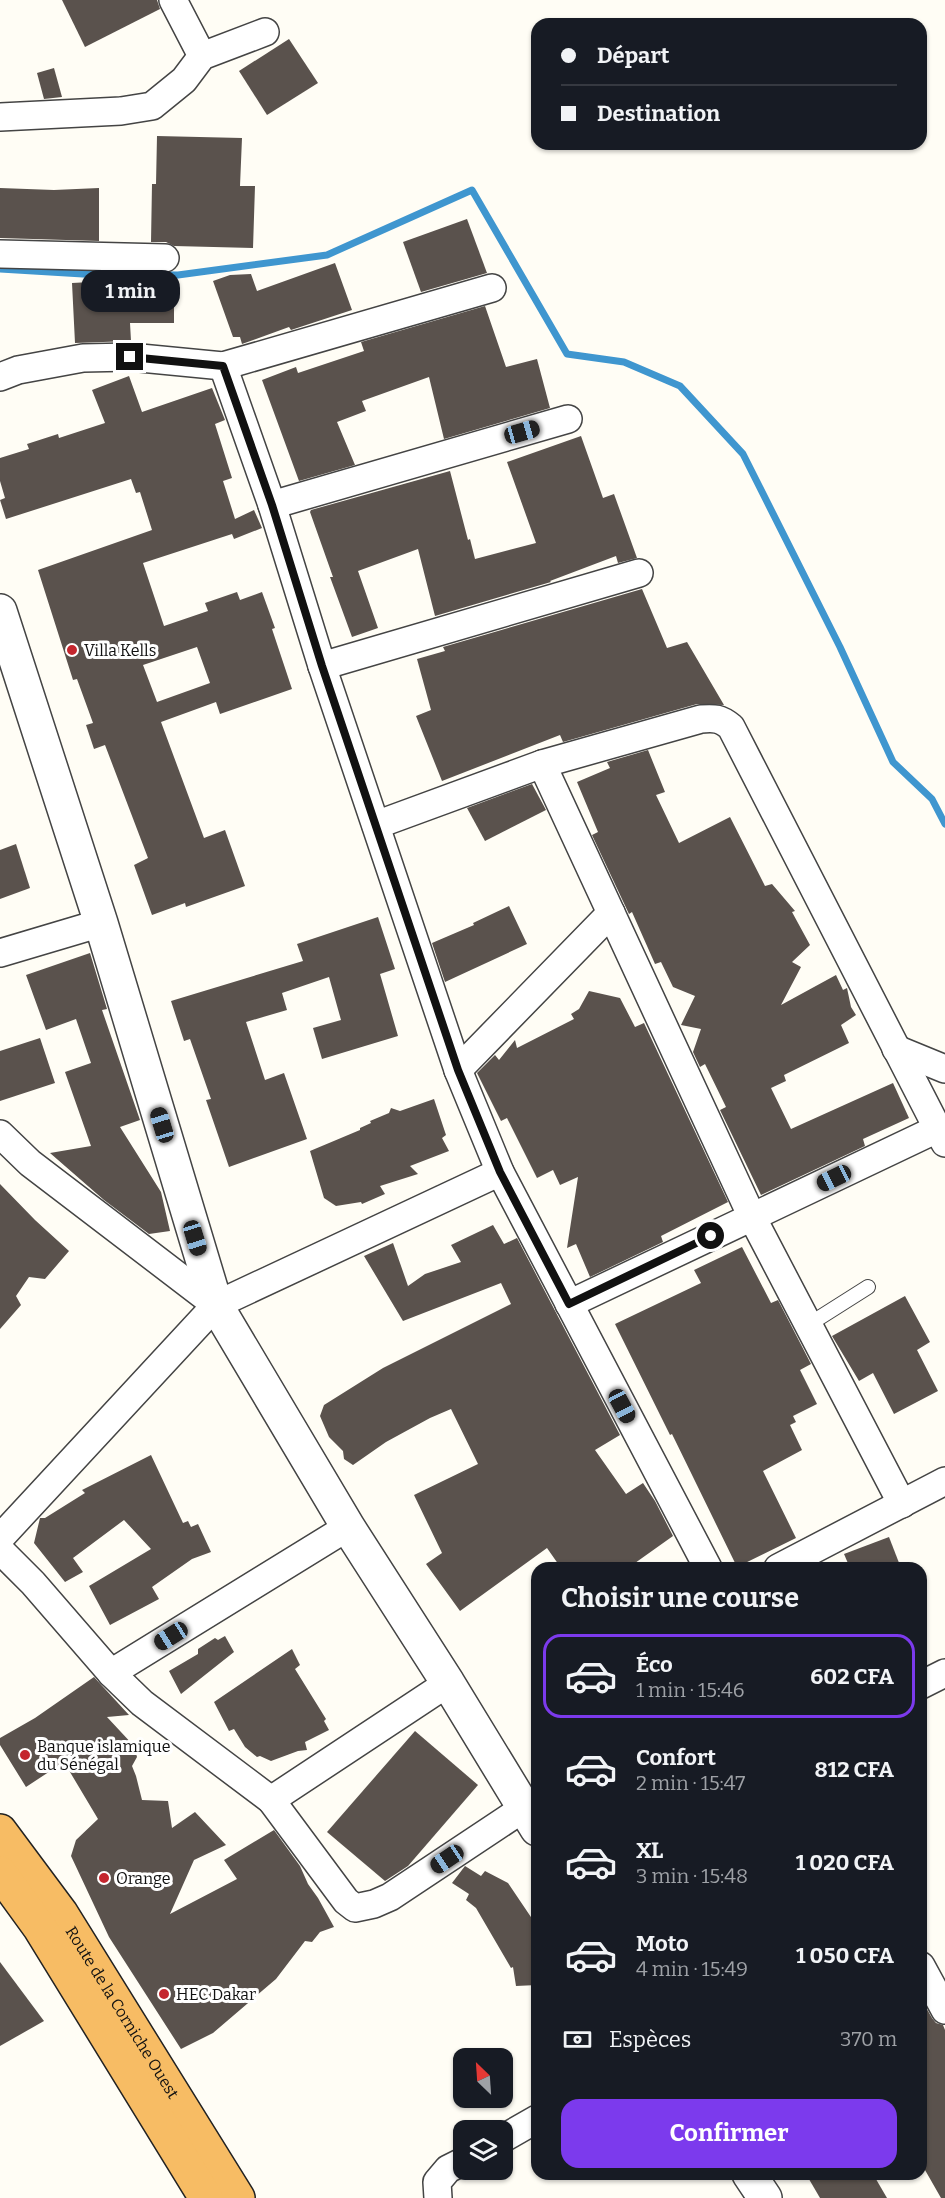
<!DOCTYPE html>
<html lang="fr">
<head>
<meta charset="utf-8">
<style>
  :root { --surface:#171b24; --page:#242831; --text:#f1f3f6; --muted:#9ea1a6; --line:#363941; --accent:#7c3aed }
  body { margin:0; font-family:Bitter,serif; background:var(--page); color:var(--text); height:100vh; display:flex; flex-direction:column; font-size:22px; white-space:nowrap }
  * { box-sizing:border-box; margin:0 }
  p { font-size:20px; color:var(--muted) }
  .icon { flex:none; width:33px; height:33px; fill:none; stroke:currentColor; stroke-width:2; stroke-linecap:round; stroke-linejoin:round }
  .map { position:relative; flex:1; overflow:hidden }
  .drawer { position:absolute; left:531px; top:1562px; width:396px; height:618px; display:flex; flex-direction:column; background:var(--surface); border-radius:18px; box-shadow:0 2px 4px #0004 }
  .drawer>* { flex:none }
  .banner { position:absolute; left:531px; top:18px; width:396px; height:132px; border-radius:18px; box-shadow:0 2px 4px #0004; display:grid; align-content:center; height:132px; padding:0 30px; background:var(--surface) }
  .needle { width:39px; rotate:335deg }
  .fabs { position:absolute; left:453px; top:2048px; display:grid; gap:12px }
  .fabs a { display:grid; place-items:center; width:60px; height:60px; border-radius:12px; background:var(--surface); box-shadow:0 2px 4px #0004; font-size:30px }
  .end { position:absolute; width:27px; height:27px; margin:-14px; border:8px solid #111; background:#fff; box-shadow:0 0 0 3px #fff }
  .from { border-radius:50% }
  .bubble { position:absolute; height:42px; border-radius:18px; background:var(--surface); box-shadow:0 2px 4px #0004; font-size:20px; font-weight:700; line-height:42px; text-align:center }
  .car { position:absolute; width:18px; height:36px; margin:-18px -9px; border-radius:8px; box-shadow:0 0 4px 2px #0007; background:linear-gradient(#222 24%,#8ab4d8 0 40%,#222 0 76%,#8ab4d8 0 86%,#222 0) }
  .banner b { display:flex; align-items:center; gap:21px; height:57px; font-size:22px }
  .banner b+b { border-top:2px solid var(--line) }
  .banner i { width:15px; height:15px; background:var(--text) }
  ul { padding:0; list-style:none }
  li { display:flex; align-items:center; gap:18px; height:84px; margin:0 12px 9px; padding:0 18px; border:3px solid transparent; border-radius:18px }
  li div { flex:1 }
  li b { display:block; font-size:22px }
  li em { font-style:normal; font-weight:700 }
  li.selected { border-color:var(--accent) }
  li>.icon { width:54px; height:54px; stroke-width:1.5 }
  h2 { padding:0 30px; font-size:27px; line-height:72px }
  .pay { display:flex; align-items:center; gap:15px; height:66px; padding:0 30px; font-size:22px }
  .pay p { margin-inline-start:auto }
  .action { display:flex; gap:12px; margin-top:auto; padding:12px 30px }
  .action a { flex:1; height:69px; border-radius:18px; background:var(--accent); color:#fff; font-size:24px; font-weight:700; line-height:69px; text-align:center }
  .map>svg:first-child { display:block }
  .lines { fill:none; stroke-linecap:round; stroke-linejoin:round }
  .stream { stroke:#3f96cf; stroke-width:7 }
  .building { fill:#5a524d; fill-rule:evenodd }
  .service-casing { stroke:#444; stroke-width:16 }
  .minor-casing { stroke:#444; stroke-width:30 }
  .tertiary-casing { stroke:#444; stroke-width:36 }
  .trunk-casing { stroke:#222; stroke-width:36 }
  .service { stroke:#fff; stroke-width:14 }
  .minor { stroke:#fff; stroke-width:27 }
  .tertiary { stroke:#fff; stroke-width:33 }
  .trunk { stroke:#f7bc64; stroke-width:33 }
  .route { stroke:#111; stroke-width:8 }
  .poi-dot { fill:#c4262e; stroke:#fff; stroke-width:2 }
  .labels { text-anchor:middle; stroke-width:6; stroke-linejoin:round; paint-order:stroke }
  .poi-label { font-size:16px; fill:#111; stroke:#fff; text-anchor:start }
  .street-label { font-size:16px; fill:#111; stroke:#fff }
</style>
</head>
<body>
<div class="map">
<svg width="945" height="2198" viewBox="0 0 945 2198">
  <rect width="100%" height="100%" fill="#fffdf5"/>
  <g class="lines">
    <path class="stream" d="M0,269L83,274L178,275L327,255L472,190L567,354L624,362L680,386L743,454L840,647L893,762L932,799L945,824"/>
  </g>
  <g class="building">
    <path d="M62,0H157L160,9L85,47Z"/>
    <path d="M289,39L318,83L267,115L239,71Z"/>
    <path d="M54,68L62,97L44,99L37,73Z"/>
    <path d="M157,136L242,138L240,186H255L253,248L174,246L166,242H151L152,184H156Z"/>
    <path d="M0,188L54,190L99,188V241L0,238Z"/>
    <path d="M467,219L487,273L421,292L403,242Z"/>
    <path d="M335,263L352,310L291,330L289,327L242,344L240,337H233L213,281L230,275L251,274L257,291Z"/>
    <path d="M128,280L129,297L174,296V323H130L131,341L75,343L72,283Z"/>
    <path d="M485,306L506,367L537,359L550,408L444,439L429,377L362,401L366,411L337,422L355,465L299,481L262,380L296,367L298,373L364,351L361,342Z"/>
    <path d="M129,376L142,412L212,388L225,420L215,424L232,478L223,481L235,519L254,510L262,528L234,539L232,534L143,563L164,626L208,611L205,603L237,592L240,600L262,592L275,628L272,629L292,689L220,714L216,702L161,722L204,838L225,830L245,886L186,907L185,903L152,915L134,865L148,858L105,745L94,749L86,725L93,723L77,679L73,680L38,570L152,530L140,492L136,493L131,479L6,519L0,500L5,498L0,481V458L29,449L27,444L58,434L59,438L105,423L92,390ZM197,647L210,683L157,702L143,665Z"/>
    <path d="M581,436L603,498L614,494L637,558L618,563L616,556L550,581L551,582L435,616L418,549L358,571L378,628L352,637L330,577H333L310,512L311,510L450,471L468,540L470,539L475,559L536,543L507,462Z"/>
    <path d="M642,589L667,648L687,642L724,705L697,704L563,742L560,735L442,781L416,716L431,710L417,659L445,651L443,647Z"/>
    <path d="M648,750L665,792L656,795L679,843L730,817L765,886L772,884L795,911L792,912L810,945L792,962L801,967L781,1005L836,975L843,990L847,988L851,1007L856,1015L841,1025L849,1043L784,1075L786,1081L771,1088L791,1129L893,1083L909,1118L863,1139L865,1146L761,1195L720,1110L726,1107L705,1064L700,1067L693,1052L701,1029L681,1025L695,996L673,987L661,962L655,964L632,912L629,914L592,835L598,832L577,782L610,768L607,762Z"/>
    <path d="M532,784L546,810L485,841L467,808Z"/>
    <path d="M16,844L30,888L0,899V850Z"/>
    <path d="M509,906L527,944L445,982L432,943L474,925L473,923Z"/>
    <path d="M378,917L395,969L380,974L398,1036L322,1059L313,1028L341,1020L329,977L282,993L287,1010L246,1022L265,1080L284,1073L307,1139L229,1167L206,1100L211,1099L190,1039L184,1041L171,1001L303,961L297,944Z"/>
    <path d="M90,953L107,1009L102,1010L140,1120L120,1127L161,1192L170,1231L149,1234L104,1200L50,1153L91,1146L65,1072L91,1063L76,1019L46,1030L26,975Z"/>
    <path d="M589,991L620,998L635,1027L644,1023L728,1202L661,1236L663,1242L590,1277L576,1244L567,1248L578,1177L560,1185L553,1170L537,1178L507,1118L501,1121L477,1073L495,1055L499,1060L515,1040L517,1048L574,1019L571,1014L579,1009Z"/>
    <path d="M40,1038L55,1083L0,1101V1051Z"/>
    <path d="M434,1099L446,1135L442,1138L449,1151L410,1166L418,1174L380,1186L385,1194L362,1204L361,1202L336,1206L324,1198L310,1151L360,1130V1128L371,1123L370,1121L389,1113L391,1108L400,1111Z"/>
    <path d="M0,1184L35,1220L69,1251L45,1279L29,1277L16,1296L21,1305L0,1329Z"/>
    <path d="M493,1225L504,1244L517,1238L620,1435L595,1450L626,1494L643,1483L655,1501L673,1536L628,1568H561L547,1548L460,1611L426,1564L442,1553L414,1495L478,1464L451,1409L430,1418L386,1442L353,1465L344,1459L343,1451L329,1437L320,1416L324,1405L383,1368L511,1304L501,1283L403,1321L364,1256L393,1243L408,1286L425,1274L461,1262L451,1245Z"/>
    <path d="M742,1247L771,1303L778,1300L811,1364L800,1370L817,1404L793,1416L796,1422L790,1425L802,1450L763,1471L796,1538L737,1567L672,1434L670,1435L615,1324L701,1283L694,1270Z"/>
    <path d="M905,1296L930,1342L917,1350L938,1391L894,1414L873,1373L859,1381L832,1336Z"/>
    <path d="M151,1455L183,1523L188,1521L191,1527L198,1524L211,1552L192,1559L152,1587L159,1599L110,1625L89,1586L151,1549L124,1520L73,1558L83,1572L65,1582L34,1543L40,1518H45L85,1493L82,1490Z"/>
    <path d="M889,1537L901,1568H850L844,1554Z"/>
    <path d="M225,1636L234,1652L181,1694L169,1671L198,1654V1649L215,1638L218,1640Z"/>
    <path d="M292,1649L300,1665L295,1669L326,1719L324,1721L329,1730L305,1742L307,1750L298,1751L271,1761L260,1756L257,1757L245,1747L234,1729L229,1731L214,1702Z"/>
    <path d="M94,1677L129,1715L107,1717L134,1746L137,1757L132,1766L136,1776L142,1800L168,1801L172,1828L195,1812L226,1845L194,1860L170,1914L237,1879L224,1860L274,1830L300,1866L308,1884L318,1898L334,1927L320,1932L312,1942L305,1941L276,1979L213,2033L181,2049L109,1937L71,1856L76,1840L98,1819L64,1762L26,1787L0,1745V1738L35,1718Z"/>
    <path d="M415,1731L478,1785L408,1866L385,1881L327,1832Z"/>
    <path d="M465,1866L481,1876L485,1871L508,1883L537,1926V1985L516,1986L513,1967L511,1968L476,1908L466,1900L469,1894L452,1883Z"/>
    <path d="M0,1962L44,2021L0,2046Z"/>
    <path d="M921,1999L932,2018L936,2023L943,2025L945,2030V2198H941L921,2163Z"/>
    <path d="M806,2174H873L887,2198H820Z"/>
  </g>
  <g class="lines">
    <g class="service-casing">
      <path id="service" d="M808,1325L868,1287"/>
    </g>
    <g class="minor-casing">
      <g id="minor">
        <path d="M173,0L202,56"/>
        <path d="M0,117L121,111L152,106L184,80L202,56L265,32"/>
        <path d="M0,254L165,258"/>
        <path d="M223,366L272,505L322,666L458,1070L500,1172L708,1568"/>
        <path d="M0,377L18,370L83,358L130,357L223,366L492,288"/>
        <path d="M272,505L568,419"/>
        <path d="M322,666L639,573"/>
        <path d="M542,764L752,1217L902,1504"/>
        <path d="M376,825L542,764L701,719C715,718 720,718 731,727L945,1143"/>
        <path d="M0,953L101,923"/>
        <path d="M896,1049L945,1069"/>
        <path d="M458,1070L611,913"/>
        <path d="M0,1134L30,1163L216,1305"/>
        <path d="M569,1304L937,1129"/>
        <path d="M0,1538L216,1305L500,1172"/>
        <path d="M0,1550L33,1583L111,1673L142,1703L271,1800L346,1901L355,1908L374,1904L390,1897L524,1808"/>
        <path d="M778,1568L945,1481"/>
        <path d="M111,1673L348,1527"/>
        <path d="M921,1685L945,1673"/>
        <path d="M271,1800L448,1683"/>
        <path d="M921,1966L945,2010"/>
        <path d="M502,2139L537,2119"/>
        <path d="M438,2198L437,2182L448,2169L464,2161"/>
      </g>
    </g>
    <g class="tertiary-casing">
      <g id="tertiary">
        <path d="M0,611L101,923L216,1305L348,1527L448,1683L537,1829"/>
        <path d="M749,2174L765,2198"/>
      </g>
    </g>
    <g class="trunk-casing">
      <g id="trunk">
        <path id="s1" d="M0,1831L61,1913L238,2198"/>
        <path d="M0,1873L40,1928L206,2198"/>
      </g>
    </g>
    <use href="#service" class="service"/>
    <use href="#minor" class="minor"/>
    <use href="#tertiary" class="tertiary"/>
    <use href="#trunk" class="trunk"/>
  </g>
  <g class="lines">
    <path class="route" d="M130,357L223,366L272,505L322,666L458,1070L500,1172L569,1304L711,1236"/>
  </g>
  <g class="poi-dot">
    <circle cx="72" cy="650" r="6"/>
    <circle cx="25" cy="1755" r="6"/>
    <circle cx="104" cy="1878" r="6"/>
    <circle cx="164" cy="1994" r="6"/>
  </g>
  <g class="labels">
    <g class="poi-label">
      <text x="84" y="656">Villa Kells</text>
      <text x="37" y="1752">Banque islamique<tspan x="37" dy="18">du Sénégal</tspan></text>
      <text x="116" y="1884">Orange</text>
      <text x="176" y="2000">HEC Dakar</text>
    </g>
    <g class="street-label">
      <text dy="6" stroke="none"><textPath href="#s1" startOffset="219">Route de la Corniche Ouest</textPath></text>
    </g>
  </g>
</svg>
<div class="fabs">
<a><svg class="needle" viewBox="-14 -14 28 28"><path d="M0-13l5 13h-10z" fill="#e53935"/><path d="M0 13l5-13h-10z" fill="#9ea1a6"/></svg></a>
<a><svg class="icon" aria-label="layers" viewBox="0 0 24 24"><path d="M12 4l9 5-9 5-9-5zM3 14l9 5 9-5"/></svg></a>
</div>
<i class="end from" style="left:711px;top:1236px"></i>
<i class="end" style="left:130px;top:357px"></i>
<div class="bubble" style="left:81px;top:270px;width:99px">1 min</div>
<i class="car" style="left:522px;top:432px;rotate:74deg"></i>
<i class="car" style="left:162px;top:1125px;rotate:343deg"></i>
<i class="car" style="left:834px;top:1178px;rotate:244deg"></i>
<i class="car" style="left:195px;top:1238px;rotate:163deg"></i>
<i class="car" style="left:622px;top:1406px;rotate:152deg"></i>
<i class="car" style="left:171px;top:1636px;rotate:238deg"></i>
<i class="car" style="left:447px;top:1859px;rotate:236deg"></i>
<div class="banner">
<b><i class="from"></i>Départ</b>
<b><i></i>Destination</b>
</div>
<section class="drawer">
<h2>Choisir une course</h2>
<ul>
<li class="selected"><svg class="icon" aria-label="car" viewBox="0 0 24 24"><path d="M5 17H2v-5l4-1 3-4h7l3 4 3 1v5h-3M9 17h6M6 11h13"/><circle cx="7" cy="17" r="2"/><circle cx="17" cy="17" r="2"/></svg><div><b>Éco</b><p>1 min · 15:46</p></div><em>602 CFA</em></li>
<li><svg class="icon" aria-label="car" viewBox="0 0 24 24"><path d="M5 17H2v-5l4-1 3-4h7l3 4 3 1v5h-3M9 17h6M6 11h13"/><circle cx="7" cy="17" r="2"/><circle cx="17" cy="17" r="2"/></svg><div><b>Confort</b><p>2 min · 15:47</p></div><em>812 CFA</em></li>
<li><svg class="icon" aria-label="car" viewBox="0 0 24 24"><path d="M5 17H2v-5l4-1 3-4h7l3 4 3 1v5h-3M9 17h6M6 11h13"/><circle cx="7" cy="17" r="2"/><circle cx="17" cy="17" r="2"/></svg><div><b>XL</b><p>3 min · 15:48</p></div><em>1 020 CFA</em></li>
<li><svg class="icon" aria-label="car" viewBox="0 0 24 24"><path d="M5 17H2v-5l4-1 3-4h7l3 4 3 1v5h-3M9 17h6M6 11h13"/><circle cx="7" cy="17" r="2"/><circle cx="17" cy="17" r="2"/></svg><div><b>Moto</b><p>4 min · 15:49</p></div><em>1 050 CFA</em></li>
</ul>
<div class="pay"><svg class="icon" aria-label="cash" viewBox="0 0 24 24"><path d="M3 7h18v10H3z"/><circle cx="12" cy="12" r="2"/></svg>Espèces<p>370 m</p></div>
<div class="action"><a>Confirmer</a></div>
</section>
</div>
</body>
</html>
